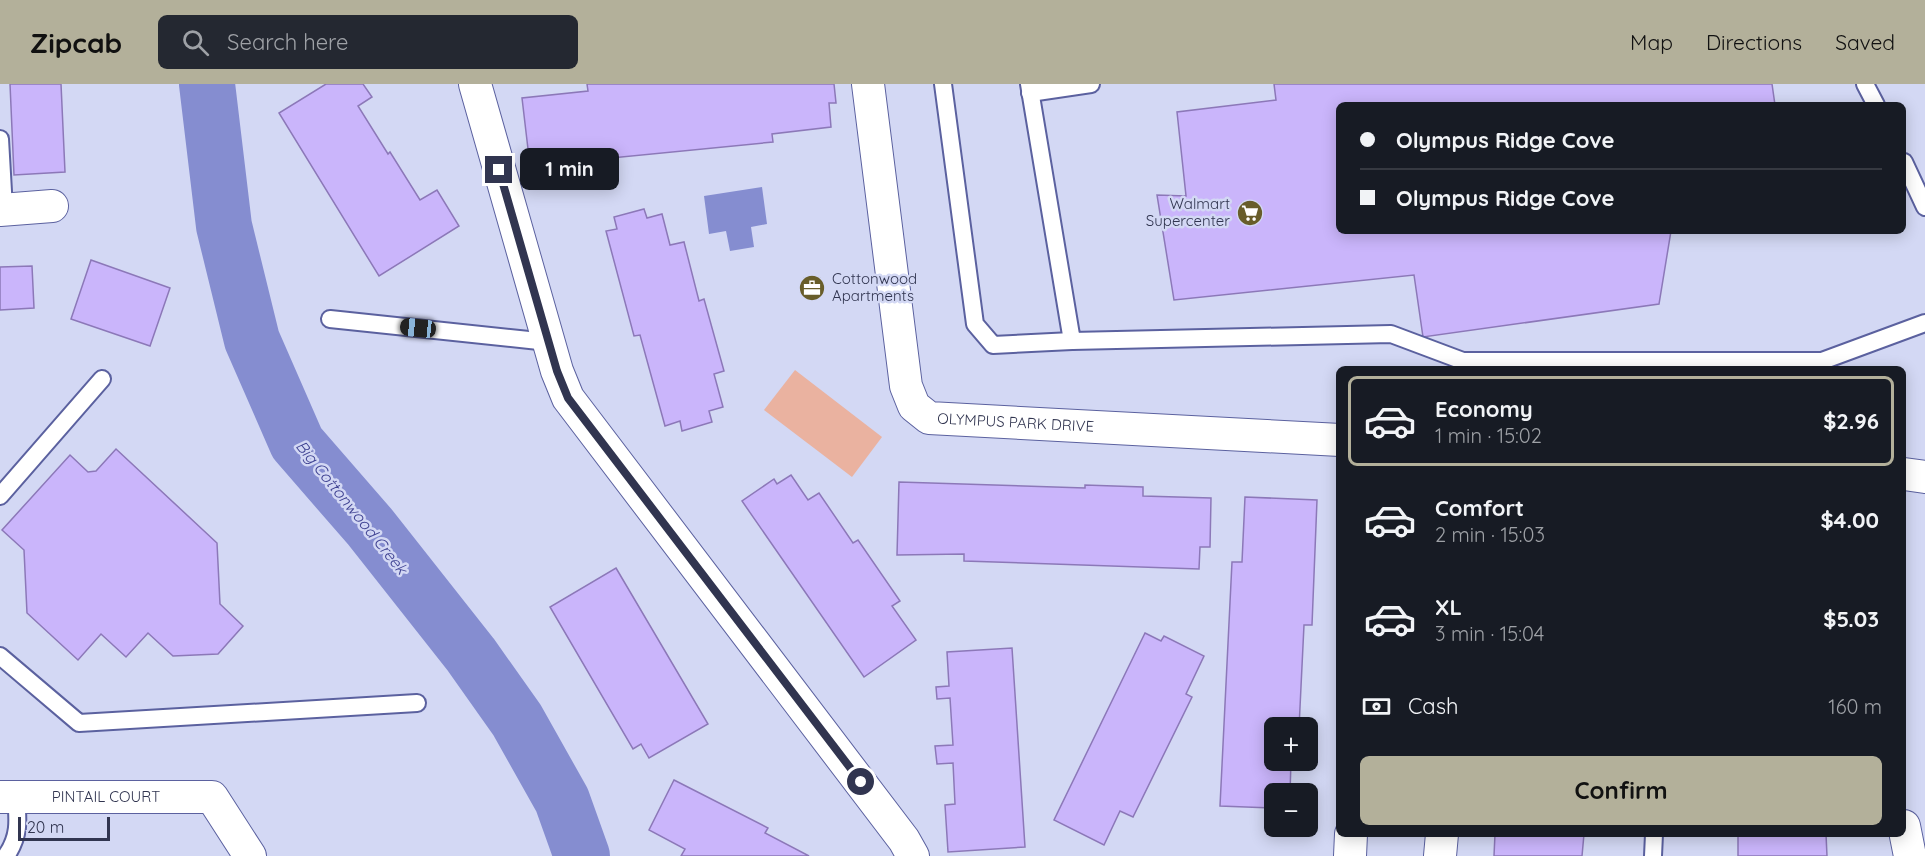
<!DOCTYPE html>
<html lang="en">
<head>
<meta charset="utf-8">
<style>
  :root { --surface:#171b24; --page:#242831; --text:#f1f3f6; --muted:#9ea1a6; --line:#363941; --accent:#b3b09a }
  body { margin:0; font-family:Quicksand,sans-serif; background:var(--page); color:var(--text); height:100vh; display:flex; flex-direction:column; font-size:22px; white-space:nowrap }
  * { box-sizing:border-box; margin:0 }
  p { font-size:20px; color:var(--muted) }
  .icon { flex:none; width:33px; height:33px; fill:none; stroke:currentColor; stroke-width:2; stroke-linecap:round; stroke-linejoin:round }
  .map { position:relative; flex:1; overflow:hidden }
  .details { position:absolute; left:1336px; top:282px; width:570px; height:471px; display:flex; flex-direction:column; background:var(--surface); border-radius:9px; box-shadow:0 3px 15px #0003 }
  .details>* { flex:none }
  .guide { position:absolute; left:1336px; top:18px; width:570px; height:132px; border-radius:9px; box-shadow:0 3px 15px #0003; display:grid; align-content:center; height:132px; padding:0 24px; background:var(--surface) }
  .buttons { position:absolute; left:1264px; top:633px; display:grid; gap:12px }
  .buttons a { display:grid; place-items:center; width:54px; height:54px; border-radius:9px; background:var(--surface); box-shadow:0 3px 15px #0003; font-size:30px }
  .scale { position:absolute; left:18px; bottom:15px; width:92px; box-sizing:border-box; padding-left:6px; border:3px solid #313550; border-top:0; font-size:16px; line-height:21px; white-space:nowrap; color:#313550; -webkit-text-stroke:4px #d3d8f4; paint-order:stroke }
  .end { position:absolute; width:27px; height:27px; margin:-14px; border:8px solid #313550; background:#fff; box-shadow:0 0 0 3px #fff }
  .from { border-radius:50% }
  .bubble { position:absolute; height:42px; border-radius:9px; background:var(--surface); box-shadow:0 3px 15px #0003; font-size:20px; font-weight:800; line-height:42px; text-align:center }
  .car { position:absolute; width:18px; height:36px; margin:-18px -9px; border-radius:8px; box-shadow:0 0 4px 2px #0007; background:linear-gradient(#222 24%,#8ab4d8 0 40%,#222 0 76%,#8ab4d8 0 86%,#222 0) }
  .guide b { display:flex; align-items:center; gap:21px; height:57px; font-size:22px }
  .guide b+b { border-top:2px solid var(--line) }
  .guide i { width:15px; height:15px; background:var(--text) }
  ul { padding:10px 0 0; list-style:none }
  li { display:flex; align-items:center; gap:18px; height:90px; margin:0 12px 9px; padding:0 12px; border:3px solid transparent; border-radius:9px }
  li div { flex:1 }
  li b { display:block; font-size:22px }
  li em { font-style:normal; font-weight:800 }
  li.current { border-color:var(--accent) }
  li>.icon { width:54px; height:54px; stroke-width:1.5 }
  .pay { display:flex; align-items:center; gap:15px; height:66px; padding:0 24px; font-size:22px }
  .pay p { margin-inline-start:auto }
  .action { display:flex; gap:12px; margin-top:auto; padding:12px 24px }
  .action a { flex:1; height:69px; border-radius:9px; background:var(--accent); color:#111; font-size:24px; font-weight:800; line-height:69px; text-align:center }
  header { display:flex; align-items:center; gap:36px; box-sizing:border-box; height:84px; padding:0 30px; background:var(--accent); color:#111 }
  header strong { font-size:28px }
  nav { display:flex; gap:33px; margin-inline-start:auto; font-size:21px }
  .search { width:420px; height:54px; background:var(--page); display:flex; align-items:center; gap:15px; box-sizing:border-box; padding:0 21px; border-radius:9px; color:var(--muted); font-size:22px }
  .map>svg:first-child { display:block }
  .green { fill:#eab2a0 }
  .water { fill:#858dd0 }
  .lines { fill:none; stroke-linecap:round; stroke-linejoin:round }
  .river { stroke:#858dd0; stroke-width:56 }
  .building { fill:#cab5fb; stroke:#8c78b8; stroke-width:1.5 }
  .lane-casing { stroke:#5b619f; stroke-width:20 }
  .street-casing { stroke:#5b619f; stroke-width:34 }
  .lane { stroke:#fff; stroke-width:16 }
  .street { stroke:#fff; stroke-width:32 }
  .route { stroke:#313550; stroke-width:8 }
  .labels { text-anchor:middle; stroke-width:5; stroke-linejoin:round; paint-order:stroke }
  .poi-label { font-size:15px; fill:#313550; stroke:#d3d8f4; text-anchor:end }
  .street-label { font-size:15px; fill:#313550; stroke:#d3d8f4 }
  .water-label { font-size:16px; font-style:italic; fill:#3f4292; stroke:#d3d8f4 }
</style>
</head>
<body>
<header>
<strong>Zipcab</strong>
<div class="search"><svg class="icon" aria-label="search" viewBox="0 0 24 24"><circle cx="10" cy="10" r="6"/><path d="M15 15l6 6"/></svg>Search here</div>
<nav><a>Map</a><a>Directions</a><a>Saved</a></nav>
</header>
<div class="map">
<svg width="1925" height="772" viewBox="0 0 1925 772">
  <rect width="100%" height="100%" fill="#d3d8f4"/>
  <path class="green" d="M795,286L882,353L852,393L764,326Z"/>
  <path class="water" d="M762,103L767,140L751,143L754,163L730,167L726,147L709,150L704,112Z"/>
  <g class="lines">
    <path class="river" d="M207,0L224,142L252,256L297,359L370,443L471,571L517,636L562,716L582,772"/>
  </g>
  <g class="building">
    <path d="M10,0H61L65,88L14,91Z"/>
    <path d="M326,0H363L372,13L358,22L388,70L390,68L420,116L437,106L459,142L379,192L279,29Z"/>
    <path d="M587,0H834L836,19H829L831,43L772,50L773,58L530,82L522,14L588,7Z"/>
    <path d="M1274,0H1772L1775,21H1340V147H1671L1659,220L1423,253L1414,191L1174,216L1157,111L1186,112L1177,28L1276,16Z"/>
    <path d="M644,125L647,134L662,130L670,161L684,158L699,217L704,215L724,287L714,290L723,323L709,327L712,338L682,347L680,337L665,342L640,251L634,252L606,147L617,145L614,133Z"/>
    <path d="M91,176L170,204L150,262L71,235Z"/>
    <path d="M32,182L34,224L0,226V183Z"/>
    <path d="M116,365L217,459L220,520L243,542L218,570L173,572L148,549L126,573L101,550L78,576L27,529L24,466L2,446L70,371L88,388L96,387Z"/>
    <path d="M791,391L808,416L819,409L853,459L858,456L900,517L892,522L916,556L864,593L742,417L774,395L777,400Z"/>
    <path d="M899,398L1085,404V401L1143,403V412L1211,414L1210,463H1200L1199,485L964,477V470L897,471Z"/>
    <path d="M1245,413L1317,416L1312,541H1304L1299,644H1275V676H1291L1290,710H1275V724L1220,722L1232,478H1242Z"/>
    <path d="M616,484L708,640L649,674L641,660L633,665L550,523Z"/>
    <path d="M1145,549L1161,557L1164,552L1204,572L1186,610L1192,613L1133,733L1120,727L1104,761L1054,736Z"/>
    <path d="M1012,564L1025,763L948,768L945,721L955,720L953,679L937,680L935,662L953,661L950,614L937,615L936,603L949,602L947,568Z"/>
    <path d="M674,696L768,744L765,749L809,772H681L685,765L649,746Z"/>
    <path d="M1495,750H1584L1582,772H1494Z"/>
    <path d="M1738,750H1826L1827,772H1738Z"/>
  </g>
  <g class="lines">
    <g class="lane-casing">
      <g id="lane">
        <path d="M943,0L975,240L993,261L1072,257"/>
        <path d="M1029,0L1072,257L1391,250L1463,277H1822L1925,239"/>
        <path d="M1865,0L1876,21"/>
        <path d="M1030,9L1091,0"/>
        <path d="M0,55L4,125"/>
        <path d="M1904,78L1925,123"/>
        <path d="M330,235L548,258"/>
        <path d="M0,412L102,295"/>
        <path d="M0,572L79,639L417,619"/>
        <path d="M6,772C20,752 18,736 16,713"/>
        <path d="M1653,772L1654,750"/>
      </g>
    </g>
    <g class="street-casing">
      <g id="street">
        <path d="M475,0L557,287L568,314L904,756L913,772"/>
        <path id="s1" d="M868,0L906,302L914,322L929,334L1340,356"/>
        <path d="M0,126L52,122"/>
        <path d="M1904,390L1925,393"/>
        <path id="s2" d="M0,713H212L250,772"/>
        <path d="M1904,742L1910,772"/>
        <path d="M1350,772L1351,750"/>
        <path d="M1440,772L1442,750"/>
      </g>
    </g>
    <use href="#lane" class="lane"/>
    <use href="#street" class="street"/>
  </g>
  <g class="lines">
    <path class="route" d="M499,86L557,287L568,314L861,698"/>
  </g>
  <defs>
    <g id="supermarket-disc" transform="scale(1.35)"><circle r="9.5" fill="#685d2a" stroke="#d3d8f4"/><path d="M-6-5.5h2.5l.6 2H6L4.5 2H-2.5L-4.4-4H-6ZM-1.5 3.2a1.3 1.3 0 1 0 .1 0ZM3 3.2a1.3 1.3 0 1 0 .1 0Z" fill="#fff"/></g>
    <g id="office-disc" transform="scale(1.35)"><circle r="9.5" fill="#685d2a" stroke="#d3d8f4"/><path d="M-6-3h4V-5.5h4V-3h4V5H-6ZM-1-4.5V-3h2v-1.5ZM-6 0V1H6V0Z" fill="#fff"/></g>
  </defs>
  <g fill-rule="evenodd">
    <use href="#supermarket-disc" x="1250" y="129"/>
    <use href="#office-disc" x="812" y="204"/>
  </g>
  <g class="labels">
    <g class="poi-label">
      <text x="1230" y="125">Walmart<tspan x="1230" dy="17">Supercenter</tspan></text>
      <text x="832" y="200" text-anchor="start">Cottonwood<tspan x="832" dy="17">Apartments</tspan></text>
    </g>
    <g class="street-label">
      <text dy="5" stroke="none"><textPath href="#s1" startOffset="432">OLYMPUS PARK DRIVE</textPath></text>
      <text dy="5" stroke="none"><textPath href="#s2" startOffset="106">PINTAIL COURT</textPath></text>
    </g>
    <g class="water-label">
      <text transform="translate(352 423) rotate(51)" y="6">Big Cottonwood Creek</text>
    </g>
  </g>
</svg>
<div class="buttons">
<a>+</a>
<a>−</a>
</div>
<div class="scale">20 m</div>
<i class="end from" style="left:861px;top:698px"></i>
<i class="end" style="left:499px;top:86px"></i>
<div class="bubble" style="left:520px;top:64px;width:99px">1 min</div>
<i class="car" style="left:418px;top:244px;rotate:276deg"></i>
<div class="guide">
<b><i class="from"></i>Olympus Ridge Cove</b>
<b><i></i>Olympus Ridge Cove</b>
</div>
<section class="details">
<ul>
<li class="current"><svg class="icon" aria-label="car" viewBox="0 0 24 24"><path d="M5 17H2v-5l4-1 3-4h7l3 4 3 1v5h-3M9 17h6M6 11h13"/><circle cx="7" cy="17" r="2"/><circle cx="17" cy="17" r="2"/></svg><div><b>Economy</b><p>1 min · 15:02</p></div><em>$2.96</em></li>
<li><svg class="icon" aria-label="car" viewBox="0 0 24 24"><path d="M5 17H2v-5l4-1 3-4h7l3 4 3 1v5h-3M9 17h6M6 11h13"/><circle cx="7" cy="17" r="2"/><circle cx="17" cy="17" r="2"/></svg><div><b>Comfort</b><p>2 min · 15:03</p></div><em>$4.00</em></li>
<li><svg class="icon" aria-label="car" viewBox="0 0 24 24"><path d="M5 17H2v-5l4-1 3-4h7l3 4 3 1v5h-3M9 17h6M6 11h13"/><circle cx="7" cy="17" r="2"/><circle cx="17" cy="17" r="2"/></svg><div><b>XL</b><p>3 min · 15:04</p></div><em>$5.03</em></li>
</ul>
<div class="pay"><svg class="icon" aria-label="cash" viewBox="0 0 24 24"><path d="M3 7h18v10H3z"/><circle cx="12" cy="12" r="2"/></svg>Cash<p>160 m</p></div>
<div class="action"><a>Confirm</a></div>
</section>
</div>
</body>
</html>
